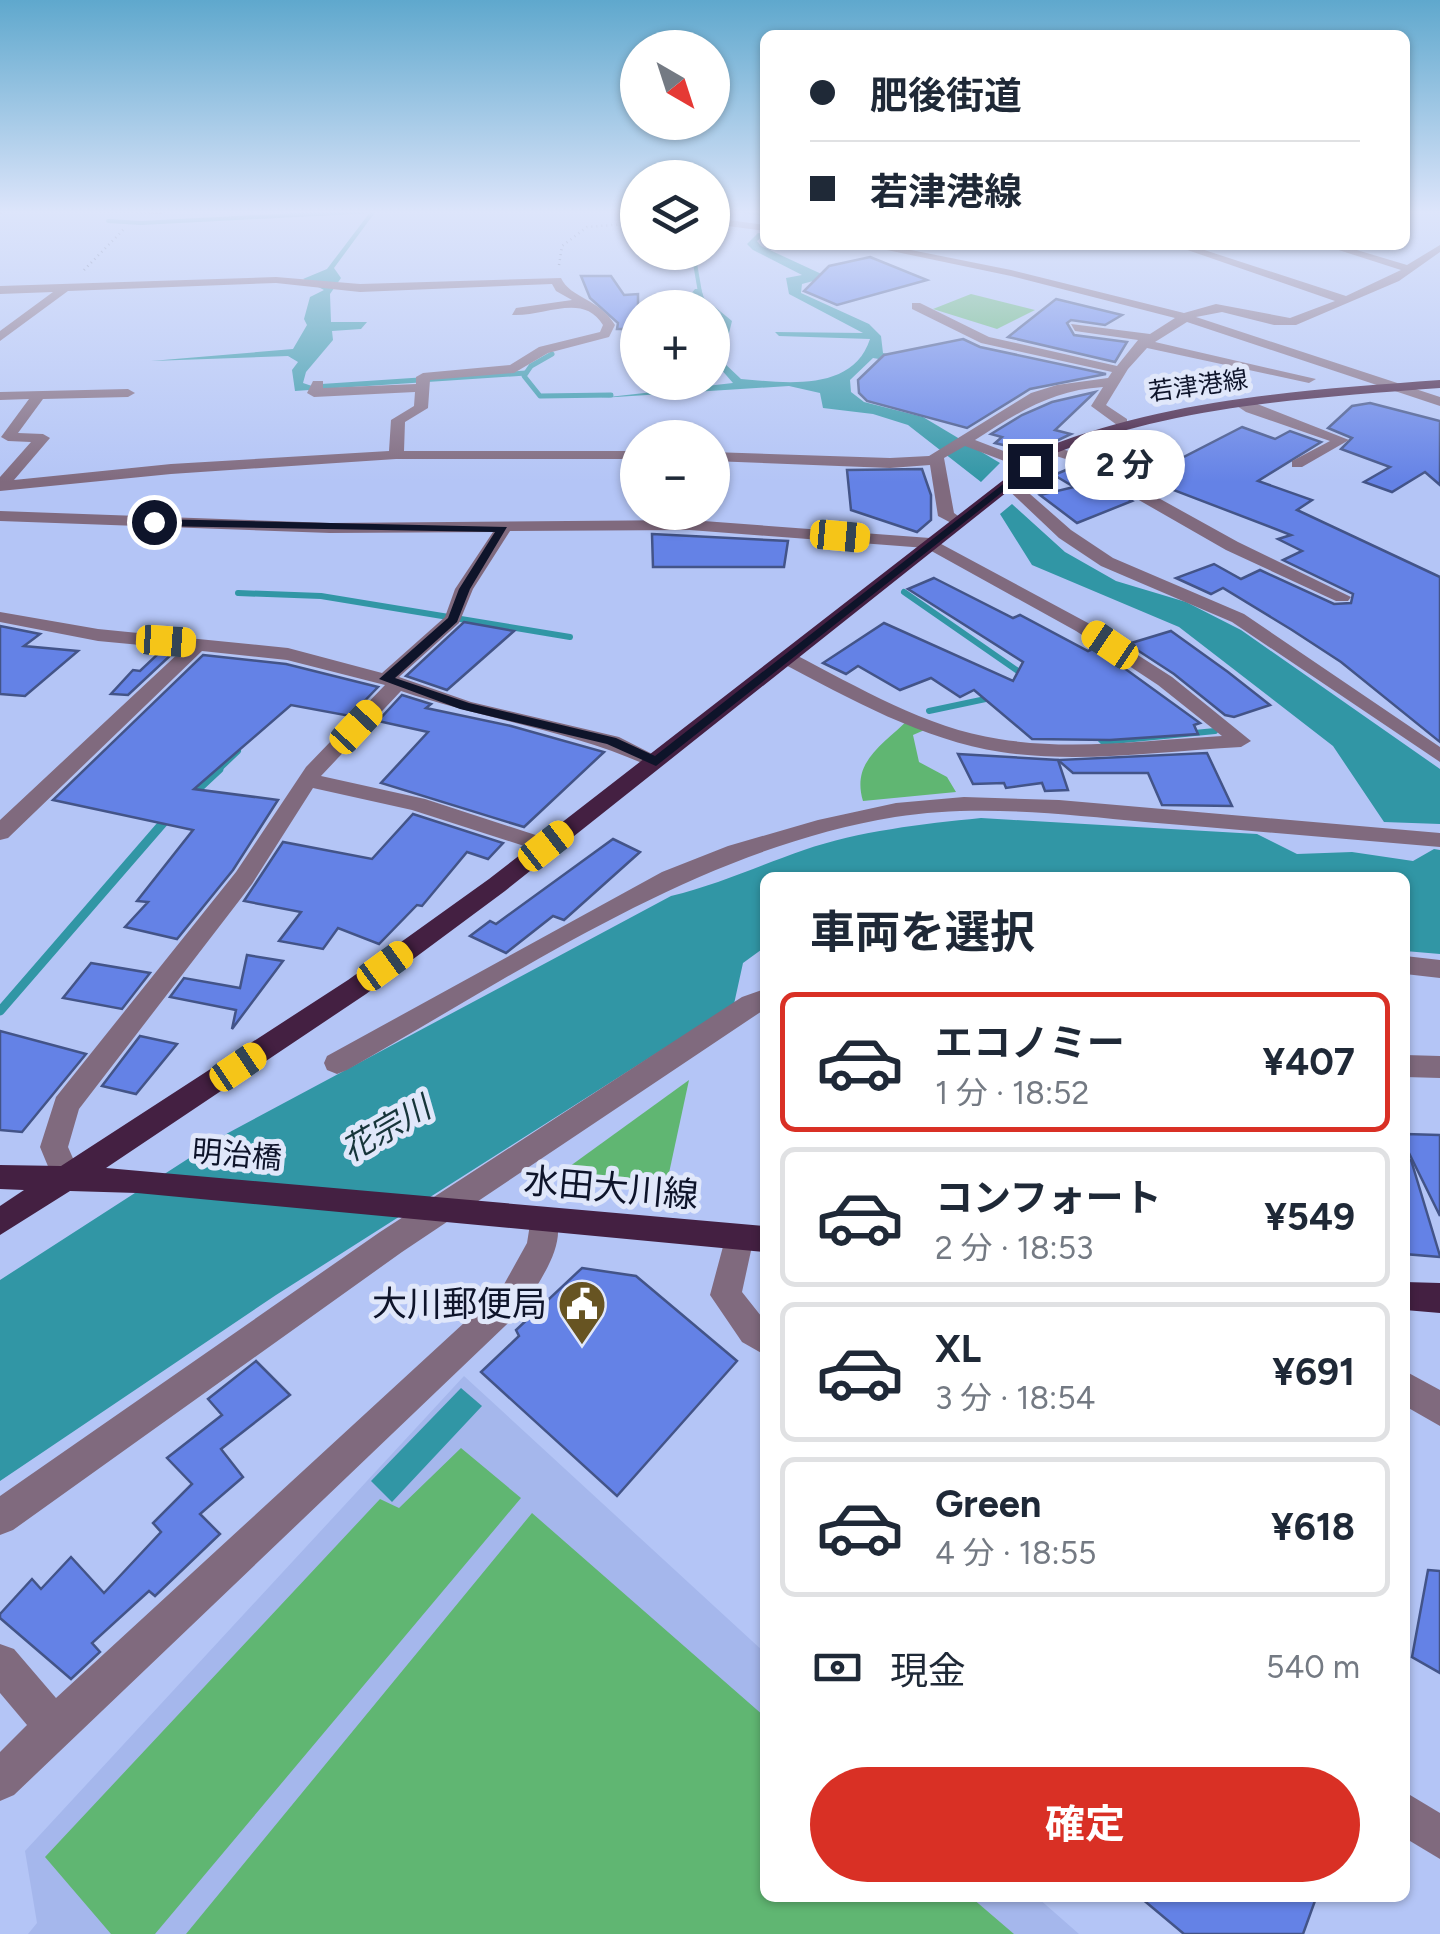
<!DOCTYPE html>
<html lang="ja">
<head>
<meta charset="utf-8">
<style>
  :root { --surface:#fff; --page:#f6f6f7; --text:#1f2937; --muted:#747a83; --line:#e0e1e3; --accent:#d93025 }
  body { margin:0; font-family:Figtree,"Noto Sans JP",sans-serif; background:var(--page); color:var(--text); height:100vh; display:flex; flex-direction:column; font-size:38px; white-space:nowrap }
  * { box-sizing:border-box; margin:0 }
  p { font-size:32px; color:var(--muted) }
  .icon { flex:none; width:55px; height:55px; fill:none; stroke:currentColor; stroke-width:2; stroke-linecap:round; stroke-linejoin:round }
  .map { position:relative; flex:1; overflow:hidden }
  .sheet { position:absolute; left:760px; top:872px; width:650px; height:1030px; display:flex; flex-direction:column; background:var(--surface); border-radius:15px; box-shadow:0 2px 8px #0004 }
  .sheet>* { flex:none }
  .banner { position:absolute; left:760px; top:30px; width:650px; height:220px; border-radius:15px; box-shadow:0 2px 8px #0004; display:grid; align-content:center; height:220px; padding:0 50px; background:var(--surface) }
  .needle { width:65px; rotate:141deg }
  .fabs { position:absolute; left:620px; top:30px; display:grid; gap:20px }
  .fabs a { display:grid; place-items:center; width:110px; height:110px; border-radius:50%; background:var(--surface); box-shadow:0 2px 8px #0004; font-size:50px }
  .end { position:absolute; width:45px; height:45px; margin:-22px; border:12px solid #0e142a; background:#fff; box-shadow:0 0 0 5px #fff }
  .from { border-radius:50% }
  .bubble { position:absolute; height:70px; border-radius:35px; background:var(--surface); box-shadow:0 2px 8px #0004; font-size:32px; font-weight:700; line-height:70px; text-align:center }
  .car { position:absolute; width:30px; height:60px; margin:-30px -15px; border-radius:12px; box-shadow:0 0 8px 2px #0007; background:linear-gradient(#f5c518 24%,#345 0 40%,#f5c518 0 76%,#345 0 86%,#f5c518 0) }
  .banner b { display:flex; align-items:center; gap:35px; height:95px; font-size:38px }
  .banner b+b { border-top:2px solid var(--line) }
  .banner i { width:25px; height:25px; background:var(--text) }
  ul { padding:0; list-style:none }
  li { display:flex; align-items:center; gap:30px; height:140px; margin:0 20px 15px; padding:0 30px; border:5px solid var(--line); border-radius:15px }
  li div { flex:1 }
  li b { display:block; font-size:38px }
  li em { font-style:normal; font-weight:700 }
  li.active { border-color:var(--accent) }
  li>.icon { width:90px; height:90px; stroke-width:1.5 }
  h2 { padding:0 50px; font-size:45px; line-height:120px }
  .pay { display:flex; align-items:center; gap:25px; height:110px; padding:0 50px; font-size:38px }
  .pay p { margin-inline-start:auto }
  .button { display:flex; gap:20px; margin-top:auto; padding:20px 50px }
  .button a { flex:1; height:115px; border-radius:60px; background:var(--accent); color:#fff; font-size:40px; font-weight:700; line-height:115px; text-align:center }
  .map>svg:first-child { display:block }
  .built { fill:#a5b7ec }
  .green { fill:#60b672 }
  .water { fill:#3196a5 }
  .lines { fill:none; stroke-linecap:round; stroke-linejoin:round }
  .stream-far3 { stroke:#3196a5; stroke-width:4 }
  .stream-far2 { stroke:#3196a5; stroke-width:5 }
  .stream-far1 { stroke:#3196a5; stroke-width:6 }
  .stream { stroke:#3196a5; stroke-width:9 }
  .building { fill:#6482e6; stroke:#435488; stroke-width:2.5 }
  .path { stroke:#5b6688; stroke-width:2.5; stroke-dasharray:1 4; stroke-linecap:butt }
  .minor { fill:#806a7e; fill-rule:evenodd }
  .major { fill:#442042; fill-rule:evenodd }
  .route { fill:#0e142a }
  .labels { text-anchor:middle; stroke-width:10; stroke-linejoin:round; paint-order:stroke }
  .far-street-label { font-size:25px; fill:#0e142a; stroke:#e0e7fa }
  .street-label { font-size:30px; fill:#0e142a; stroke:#e0e7fa }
  .water-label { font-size:32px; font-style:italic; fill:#17353a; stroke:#e0e7fa }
  .near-street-label { font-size:35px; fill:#0e142a; stroke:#e0e7fa }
  .near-poi-label { font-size:35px; fill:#0e142a; stroke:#e0e7fa; text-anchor:end }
</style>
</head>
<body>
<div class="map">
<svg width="1440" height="1934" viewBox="0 0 1440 1934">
  <rect width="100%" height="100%" fill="#b4c5f6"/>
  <path class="built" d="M464,1376L765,1653V1898H1038L1079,1934H28L37,1923L25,1851Z"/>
  <g class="green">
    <path d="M971,294L1035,310L997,329L933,309Z"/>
    <path d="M910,718L929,728L913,735L919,762L947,777L956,792L863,801C851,761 883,745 910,718Z"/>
    <path d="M689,1080L666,1187L555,1177Z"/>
    <path d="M461,1448L521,1498L155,1934H111L45,1857L380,1499L399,1508Z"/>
    <path d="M532,1513L765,1717V1898H972L1014,1934H186Z"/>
  </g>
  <g class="water">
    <path d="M371,211H376L334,268L341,278L330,294L331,322H367L361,329L332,331L333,340L306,372L303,383L312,386L309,390L295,391L292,370L298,362L288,356L151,361L293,349L307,325L304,319L310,297L324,290L303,279L327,269Z"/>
    <path d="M758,233L765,234L757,241L761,246L828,277L802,284L801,293L869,324L881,336L883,353L928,363L993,350L998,352L978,362L990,367L981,371L947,362L926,367L873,358L850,380L851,392L864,402L923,417L1000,463L981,482L908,425L873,414L823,408L820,393L789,386L600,398L733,383L713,360L725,324L720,312L690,295L695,289H701L704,298L732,321L722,361L741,379C786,383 853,392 870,339L779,336L775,332L863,333L789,294L786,278L802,275L753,250L747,244Z"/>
    <path d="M1012,504L1065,552L1116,581L1186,602L1241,630L1440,769V824L1384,822L1333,746L1179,627L1032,565L1000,514Z"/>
    <path d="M981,818L1257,834L1297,854L1352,852L1413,861L1434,849L1440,850V954L1405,951V878H1030L996,873L951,878H765V947L743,963L734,1004L276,1295L0,1481V1280L228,1133L671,896C717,885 758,866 804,850C859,831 922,824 981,818Z"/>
    <path d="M461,1388L482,1406L392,1502L371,1481Z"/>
  </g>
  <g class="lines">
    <g class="stream-far3">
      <path d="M742,211L765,214"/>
      <path d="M108,221L141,223L375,211"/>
      <path d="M693,252L701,298"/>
    </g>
    <g class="stream-far2">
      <path d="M552,354L531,366L524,376L540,396L611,395"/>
      <path d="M314,387L526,373"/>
    </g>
    <g class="stream-far1">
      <path d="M904,592L1025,676"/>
      <path d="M238,593L321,596L570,637"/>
      <path d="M929,711L995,697"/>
      <path d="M1095,734L1103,742L1215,731"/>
      <path d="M216,772L238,751"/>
    </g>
    <g class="stream">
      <path d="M189,797L219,769"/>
      <path d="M0,1011L170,815"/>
    </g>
  </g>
  <g class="building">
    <path d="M870,257L927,280L837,305L804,291L829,266Z"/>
    <path d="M581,276H611L624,295L638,294V329H617L618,323L590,298Z"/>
    <path d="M1056,299L1122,315L1105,325L1071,320L1067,323L1074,335L1127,342L1115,362L1008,337Z"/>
    <path d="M963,339L980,347L1106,374L1030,389L967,428L867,401L859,393L858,380L884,355Z"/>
    <path d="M1095,392L1055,430L1071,434L1033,452L995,443L1002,437L991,434L1022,415L1052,402Z"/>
    <path d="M1370,403L1440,421V485L1425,472L1392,492L1364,482L1390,467L1341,449L1352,438L1328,428L1352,406Z"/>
    <path d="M1242,427L1275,439L1290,431L1321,442L1258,481L1312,500L1297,510L1440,577V742L1341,662L1292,630L1223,588L1211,594L1176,578L1214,564L1241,579L1260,570L1334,604L1351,603L1353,594L1283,560L1302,551L1278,539L1291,535L1166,487L1155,492L1077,450L1122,441L1168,465Z"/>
    <path d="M1073,467L1132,501L1077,523L1040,495L1074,487L1054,475Z"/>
    <path d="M922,469L931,495V520L917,532L851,510L847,470Z"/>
    <path d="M652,534L788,541L784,567H653Z"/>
    <path d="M934,578L1013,618L1020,615L1088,651L1095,648L1102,652L1200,723L1194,725L1198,734L1110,740L1032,739L974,690L960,697L931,678L900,690L858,666L846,674L823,663L884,623L1013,681L1023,662L908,589Z"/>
    <path d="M464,622L514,631L447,690L406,676Z"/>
    <path d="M0,626L40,634L24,646L78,651L25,696L0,694Z"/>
    <path d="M1171,631L1228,672L1270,705L1234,717L1225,715L1174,674L1128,644Z"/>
    <path d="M161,651L174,652L128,695L111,694L133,670L140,671Z"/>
    <path d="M203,655L286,664L378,687L350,716L291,705L194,789L278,800L233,870L177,939L125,927L148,902L137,901L193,830L53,800Z"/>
    <path d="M402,695L431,704L426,708L511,726L604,752L524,827L381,783L428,732L378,721Z"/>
    <path d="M1207,753L1232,806L1162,805L1148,773H1073L1058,760Z"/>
    <path d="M958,754L1058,760L1068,790L1045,791L1042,783L1006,788L1004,783L973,784Z"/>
    <path d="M413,814L503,843L488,859L467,852L422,906L417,905L379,944L338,928L323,949L279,941L301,912L244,901L283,842L372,859Z"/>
    <path d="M613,839L640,852L564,920L553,916L506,953L470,936L490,921L496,924Z"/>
    <path d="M247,955L283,961L232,1029L236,1010L170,997L184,978L240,988Z"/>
    <path d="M91,963L150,973L122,1009L63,998Z"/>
    <path d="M0,1031L86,1054L22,1132L0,1130Z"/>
    <path d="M140,1036L177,1044L136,1094L102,1086Z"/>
    <path d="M1405,1134L1440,1135V1216L1405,1145Z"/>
    <path d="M1411,1160L1440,1256V1257L1405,1254V1161Z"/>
    <path d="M582,1268L636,1276L737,1361L617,1496L481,1372L519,1336L516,1330Z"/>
    <path d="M256,1361L290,1395L221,1449L243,1477L200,1514L220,1534L155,1596L149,1591L92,1643L100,1652L71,1679L0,1618V1614L32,1579L41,1589L71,1557L104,1593L161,1532L153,1523L192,1484L167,1458L222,1415L208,1399Z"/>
    <path d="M1428,1570L1440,1571V1673L1412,1657Z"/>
    <path d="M1141,1898H1316L1303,1934H1184Z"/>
  </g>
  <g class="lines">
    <g class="path">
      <path d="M559,265L562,246L587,227L625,224"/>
      <path d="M84,270L125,228"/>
    </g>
    <g class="minor">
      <path d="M0,211H9L0,214Z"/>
      <path d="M59,211H167L162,214Z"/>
      <path d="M628,211H638V214L629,213Z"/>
      <path d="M712,218L765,225V231L712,224Z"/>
      <path d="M863,245H886L1011,270L1184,313L1216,304L1290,318L1335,301L1173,245H1189L1346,296L1401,270L1323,245H1340L1407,265L1440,245V252L1399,281L1296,325H1274L1222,312L1196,317L1440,397V406L1187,322L1155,342L1316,379L1309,383L1147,348L1128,369L1106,405L1127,419V425H1117L1091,406L1103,387C1052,390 1017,413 975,440L1035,463V469H1025L965,446L944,458L954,513L965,521L957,526L938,516L930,465L890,468L712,461V452L890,458L929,456L1031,393L1057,385L1108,378L1112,372L981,343L912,309V303H920L989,337L1117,366L1138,340L1075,331L1071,324L1150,334L1175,318L1011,276Z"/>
      <path d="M276,277L360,284L561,278C570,298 600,299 615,325L609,337L548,353L514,373L430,380L428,408L405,422L404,451H638V459H396L171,474L0,491V477L31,442L8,441L1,437L29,399L0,400V392L128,389L135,393L128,397L43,399L18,433L43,434L50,438L14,480L171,464L389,451L391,420L414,406L415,392L314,397L307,393L313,381H323V388L416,384V377L423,373L510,365L539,347L600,332L603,325C583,292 544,317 512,315L516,308L572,300L556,291L552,284L360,292L276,283L68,291L0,341V331L53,292L0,294V286Z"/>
      <path d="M1237,400H1247L1349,440L1302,467H1292V461L1330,441L1246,412L1237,406Z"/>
      <path d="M1051,446L1079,454L1238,542L1351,597L1348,601H1336L1226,550L1069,460L1046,453L1044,450Z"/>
      <path d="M1003,479H1013L1071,530L1113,558L1244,614L1440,747V762L1232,622L1101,566L1059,538L1003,485Z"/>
      <path d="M0,511L330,523L690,520L930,538L1088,623L1172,677L1251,741L1241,747C1162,751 1080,764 1001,752C923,740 850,699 780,662V654H794C858,687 926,728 999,739C1072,751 1148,740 1222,736L1158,685L1076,631L926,548L690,530L510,531L473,589L459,623L399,677L471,702L619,737L666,761L656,767L649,766C570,730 483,719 401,691L321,776L425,799L554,841L557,846L554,851L546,853L412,810L313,788L252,884L79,1109L68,1147L82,1179L77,1188L67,1191L57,1188L40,1147L56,1097L236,872L306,767L385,685L287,660L202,651L8,838L0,840V820L183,649L98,641L0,622V612L98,629L288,648L382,673L445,617L455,589L493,532L330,533L0,521Z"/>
      <path d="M964,797L1059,800L1440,833V847C1342,839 1243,830 1145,822C1063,814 977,804 895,817C695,850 521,972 347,1070L337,1074L327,1070L324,1063L327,1056L662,872L728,846L818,820L896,803Z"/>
      <path d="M1405,956L1440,960V978L1405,974Z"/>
      <path d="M765,989V1009L402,1252L13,1530L0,1535V1496L380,1232L742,997Z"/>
      <path d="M1405,1055L1440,1056V1078L1405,1077Z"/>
      <path d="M543,1208L554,1212C569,1244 539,1280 524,1308L14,1795L0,1801V1752L27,1725L0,1693V1644L14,1649L56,1698L502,1288L527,1243L532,1212Z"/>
      <path d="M739,1224L750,1228L754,1237L742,1292L765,1321V1355L742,1342L710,1295L728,1228Z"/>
      <path d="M1405,1371L1440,1390V1426L1405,1406Z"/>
      <path d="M1405,1792L1440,1813V1859L1405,1838Z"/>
    </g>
    <g class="major">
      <path d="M1440,380V388C1309,398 1180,405 1056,453L505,891L366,994L106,1168L765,1226V1252L137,1193L70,1191L0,1235V1206L24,1190L0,1189V1165L61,1166L348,980L489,879L1046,447C1173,398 1305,390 1440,380Z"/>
      <path d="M1405,1282L1440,1283V1313L1405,1310Z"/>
    </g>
  </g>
  <linearGradient id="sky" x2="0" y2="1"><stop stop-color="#5fa8cd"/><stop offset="0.44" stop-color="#dde5fb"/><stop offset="1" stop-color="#dde5fb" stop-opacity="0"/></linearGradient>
  <rect width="1440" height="482" fill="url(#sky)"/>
  <path class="route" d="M1030,463L1033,468L656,766L607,744L460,709L379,679L448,618L459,589L495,532L154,526L148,522L154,519L507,527L470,589L457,622L395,678L469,703L616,738L655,756Z"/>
  <defs>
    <g id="civic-pin" transform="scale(2.5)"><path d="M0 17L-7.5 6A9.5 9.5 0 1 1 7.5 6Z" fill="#675422" stroke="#e0e7fa"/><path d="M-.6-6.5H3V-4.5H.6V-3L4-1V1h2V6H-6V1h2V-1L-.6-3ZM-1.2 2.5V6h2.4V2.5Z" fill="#fff"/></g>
  </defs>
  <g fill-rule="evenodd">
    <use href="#civic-pin" x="582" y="1304"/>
  </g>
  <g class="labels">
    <g class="far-street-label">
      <text transform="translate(1198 385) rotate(-8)" y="9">若津港線</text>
    </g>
    <g class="street-label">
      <text transform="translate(237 1155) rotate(5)" y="10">明治橋</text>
    </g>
    <g class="water-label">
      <text transform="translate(386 1129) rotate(-30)" y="11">花宗川</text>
    </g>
    <g class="near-street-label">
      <text transform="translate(611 1188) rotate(5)" y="12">水田大川線</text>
    </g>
    <g class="near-poi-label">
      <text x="547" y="1316">大川郵便局</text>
    </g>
  </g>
</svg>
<div class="fabs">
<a><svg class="needle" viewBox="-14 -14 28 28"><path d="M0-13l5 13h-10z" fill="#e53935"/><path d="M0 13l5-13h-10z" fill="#747a83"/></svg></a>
<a><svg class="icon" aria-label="layers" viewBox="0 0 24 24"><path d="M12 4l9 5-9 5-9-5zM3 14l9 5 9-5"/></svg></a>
<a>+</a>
<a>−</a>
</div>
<i class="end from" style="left:154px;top:522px"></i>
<i class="end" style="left:1030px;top:466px"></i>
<div class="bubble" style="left:1065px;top:430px;width:120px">2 分</div>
<i class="car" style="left:840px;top:536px;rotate:95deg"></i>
<i class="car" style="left:166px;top:641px;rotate:94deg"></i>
<i class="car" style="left:1110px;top:645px;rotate:304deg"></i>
<i class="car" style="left:356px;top:727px;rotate:43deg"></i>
<i class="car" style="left:546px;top:846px;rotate:52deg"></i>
<i class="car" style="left:385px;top:966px;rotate:54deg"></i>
<i class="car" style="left:238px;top:1067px;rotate:56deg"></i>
<div class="banner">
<b><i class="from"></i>肥後街道</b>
<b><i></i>若津港線</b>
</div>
<section class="sheet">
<h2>車両を選択</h2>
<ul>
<li class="active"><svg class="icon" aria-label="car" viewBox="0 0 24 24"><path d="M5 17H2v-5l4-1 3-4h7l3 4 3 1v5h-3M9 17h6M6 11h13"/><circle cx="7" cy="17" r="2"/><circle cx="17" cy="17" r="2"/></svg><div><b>エコノミー</b><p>1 分 · 18:52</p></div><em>¥407</em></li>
<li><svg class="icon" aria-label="car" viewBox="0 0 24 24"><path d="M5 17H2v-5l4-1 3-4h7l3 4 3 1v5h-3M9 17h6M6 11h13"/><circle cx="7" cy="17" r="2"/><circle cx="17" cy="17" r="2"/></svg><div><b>コンフォート</b><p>2 分 · 18:53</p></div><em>¥549</em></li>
<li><svg class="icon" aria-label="car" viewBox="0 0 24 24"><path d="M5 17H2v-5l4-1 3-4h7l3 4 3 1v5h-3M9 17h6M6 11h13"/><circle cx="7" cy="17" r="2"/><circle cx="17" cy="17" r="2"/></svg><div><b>XL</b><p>3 分 · 18:54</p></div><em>¥691</em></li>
<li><svg class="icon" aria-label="car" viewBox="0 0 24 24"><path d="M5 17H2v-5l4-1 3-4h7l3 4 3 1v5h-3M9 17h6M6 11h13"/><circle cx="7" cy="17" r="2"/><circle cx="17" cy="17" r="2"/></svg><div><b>Green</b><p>4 分 · 18:55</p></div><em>¥618</em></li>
</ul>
<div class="pay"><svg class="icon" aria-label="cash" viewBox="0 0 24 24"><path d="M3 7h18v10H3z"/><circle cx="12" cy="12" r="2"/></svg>現金<p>540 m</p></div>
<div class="button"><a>確定</a></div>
</section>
</div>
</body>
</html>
